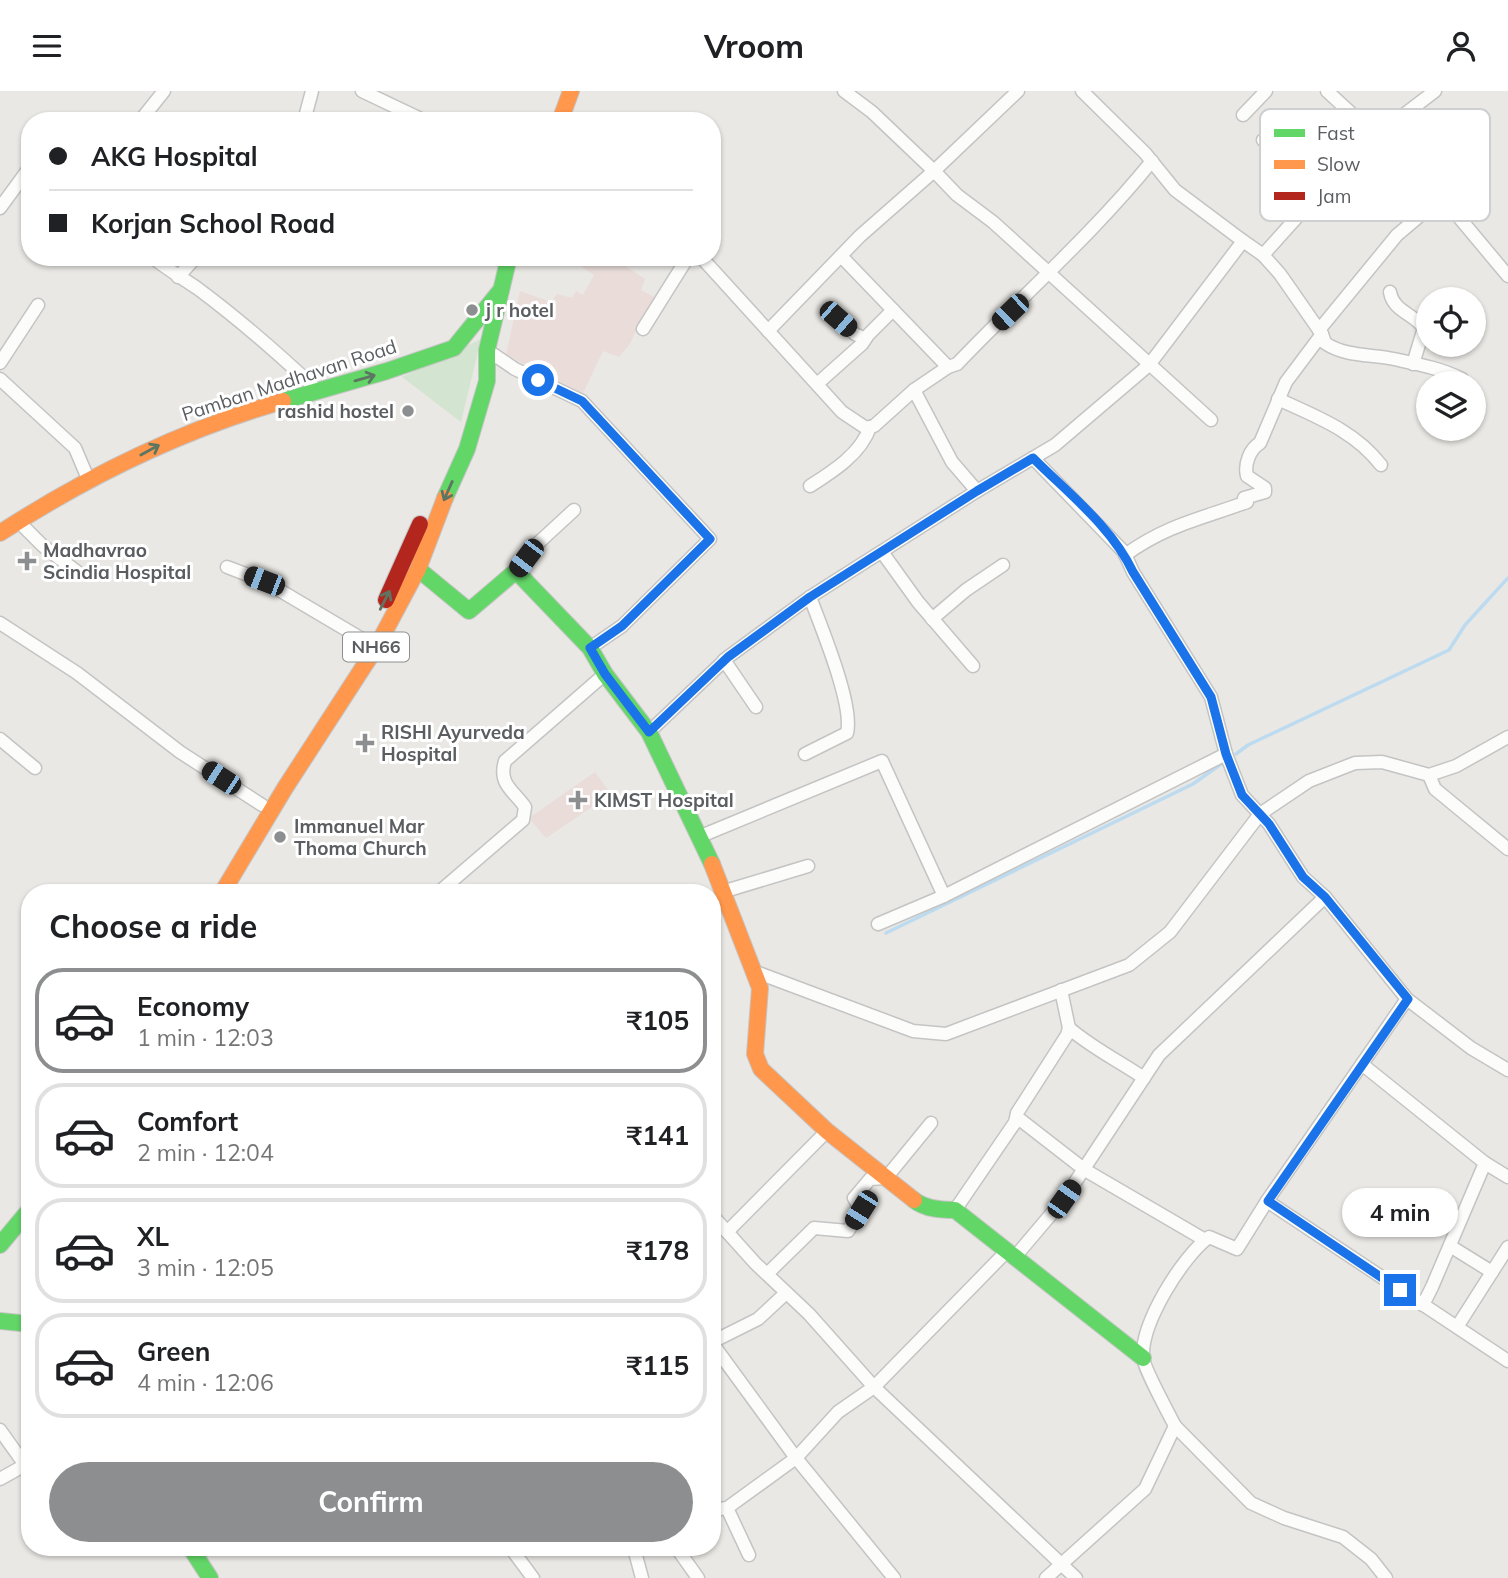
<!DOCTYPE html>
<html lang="en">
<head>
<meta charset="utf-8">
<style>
  :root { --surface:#fff; --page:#f6f6f6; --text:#202124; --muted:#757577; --line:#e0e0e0; --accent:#8d8e8f }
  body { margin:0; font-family:Mulish,sans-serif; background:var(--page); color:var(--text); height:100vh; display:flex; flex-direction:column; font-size:26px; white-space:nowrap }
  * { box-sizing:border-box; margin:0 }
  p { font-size:23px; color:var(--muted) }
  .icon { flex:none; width:38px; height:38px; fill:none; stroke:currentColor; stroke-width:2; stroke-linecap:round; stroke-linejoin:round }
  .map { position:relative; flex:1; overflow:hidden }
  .panel { position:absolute; left:21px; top:793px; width:700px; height:672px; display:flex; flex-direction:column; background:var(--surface); border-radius:28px; box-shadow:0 2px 5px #0004 }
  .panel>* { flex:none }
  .banner { position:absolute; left:21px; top:21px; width:700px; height:154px; border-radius:28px; box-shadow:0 2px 5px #0004; display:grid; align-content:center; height:154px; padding:0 28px; background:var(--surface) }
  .fabs { position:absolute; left:1416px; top:196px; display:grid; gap:14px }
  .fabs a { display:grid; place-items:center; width:70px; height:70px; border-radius:50%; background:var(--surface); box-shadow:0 2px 5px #0004; font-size:35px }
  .end { position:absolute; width:32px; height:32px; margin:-16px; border:9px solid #1a73e8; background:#fff; box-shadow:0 0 0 4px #fff }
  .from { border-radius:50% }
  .bubble { position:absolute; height:49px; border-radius:24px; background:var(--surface); box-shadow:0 2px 5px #0004; font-size:23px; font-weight:700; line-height:49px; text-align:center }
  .car { position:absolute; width:21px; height:42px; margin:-21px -10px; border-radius:9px; box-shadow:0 0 5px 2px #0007; background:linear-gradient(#222 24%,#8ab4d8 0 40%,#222 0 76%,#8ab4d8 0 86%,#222 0) }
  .banner b { display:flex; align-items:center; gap:24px; height:66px; font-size:26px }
  .banner b+b { border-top:2px solid var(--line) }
  .banner i { width:18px; height:18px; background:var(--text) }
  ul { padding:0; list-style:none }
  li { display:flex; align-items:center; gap:21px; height:105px; margin:0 14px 10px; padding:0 14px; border:4px solid var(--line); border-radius:28px }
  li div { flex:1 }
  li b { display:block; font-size:26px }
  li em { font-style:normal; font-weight:700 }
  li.current { border-color:var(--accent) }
  li>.icon { width:63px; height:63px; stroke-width:1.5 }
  h2 { padding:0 28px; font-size:32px; line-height:84px }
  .button { display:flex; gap:14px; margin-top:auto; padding:14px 28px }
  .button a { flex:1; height:80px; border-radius:42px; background:var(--accent); color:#fff; font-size:28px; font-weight:700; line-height:80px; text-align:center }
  header { display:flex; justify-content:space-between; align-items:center; height:91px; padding:0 28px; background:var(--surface); font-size:32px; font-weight:700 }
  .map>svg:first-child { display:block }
  .medical { fill:#e9dcd9 }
  .green { fill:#d3e4d1 }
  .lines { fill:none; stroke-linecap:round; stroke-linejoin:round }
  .stream { stroke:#bcdbf0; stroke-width:3.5 }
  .street-casing { stroke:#c4c4c4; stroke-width:15 }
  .fast-casing { stroke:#c5c5c5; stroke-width:18 }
  .slow-casing { stroke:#c5c5c5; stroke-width:18 }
  .jam-casing { stroke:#c5c5c5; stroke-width:18 }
  .street { stroke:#fcfcfb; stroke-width:12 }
  .fast { stroke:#63d668; stroke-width:16 }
  .slow { stroke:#ff974d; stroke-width:16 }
  .jam { stroke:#b3261e; stroke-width:16 }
  .oneway { stroke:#5d7662 }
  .route { stroke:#1a73e8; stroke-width:9 }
  .poi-dot { fill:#8d8e8f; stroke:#fff; stroke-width:2.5 }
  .labels { text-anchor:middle; stroke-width:6; stroke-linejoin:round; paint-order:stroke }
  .shield { fill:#fff; stroke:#8c8e90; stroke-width:2 }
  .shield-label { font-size:18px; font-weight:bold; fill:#5b5e61 }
  .poi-label { font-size:19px; font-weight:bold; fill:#5b5e61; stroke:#fff; text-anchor:start }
  .street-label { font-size:19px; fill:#5b5e61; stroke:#fff }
  .key { fill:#fff; stroke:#cecfd0; stroke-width:2 }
  .key-label { font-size:19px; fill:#5b5e61 }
</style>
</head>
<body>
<header><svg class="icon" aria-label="menu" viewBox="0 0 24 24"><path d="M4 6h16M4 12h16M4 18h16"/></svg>Vroom<svg class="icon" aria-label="person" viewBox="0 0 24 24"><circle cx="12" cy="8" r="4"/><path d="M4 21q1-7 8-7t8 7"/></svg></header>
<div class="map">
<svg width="1508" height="1487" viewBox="0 0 1508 1487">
  <rect width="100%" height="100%" fill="#eae8e4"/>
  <g class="medical">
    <path d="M589,166H612L645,188L641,199L656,207L640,231L630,253L619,266L603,260L583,302L506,264L520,200L551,211L557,203L572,207L576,200L583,204L594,184L582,176Z"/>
    <path d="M595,681L611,703L546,747L529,727Z"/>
  </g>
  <path class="green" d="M481,248L461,331L402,286Z"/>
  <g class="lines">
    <g class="stream">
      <path d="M1236,663L1248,654L1449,559L1465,534L1508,487"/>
      <path d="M886,842L1193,693L1224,671"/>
    </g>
    <g class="street-casing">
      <g id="street">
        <path d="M362,0L425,30"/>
        <path d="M844,0L872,21L934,80L1018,0"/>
        <path d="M1082,0L1145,62L1175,99L1243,150"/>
        <path d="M1327,0L1442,106L1508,185"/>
        <path d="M1243,24L1266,0"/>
        <path d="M144,25L164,0"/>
        <path d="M304,30L312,0"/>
        <path d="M1263,49L1318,101"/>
        <path d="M0,117L30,76"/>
        <path d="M1263,164L1280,183L1319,239"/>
        <path d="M841,165L948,276L914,299"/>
        <path d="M152,166C167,178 182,187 197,197C240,229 280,264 318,300"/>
        <path d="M701,166L842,321L866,337L874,335L914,299L952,371L977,400"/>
        <path d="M178,186L196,166"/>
        <path d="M1390,201C1393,220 1414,223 1424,237L1413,273"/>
        <path d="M837,228L855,243L865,248"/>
        <path d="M643,238L688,166"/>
        <path d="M768,240L860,145L934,80L957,104L993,131L1211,329"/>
        <path d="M1322,243L1325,252C1346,266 1370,263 1394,268C1417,273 1440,277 1462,288"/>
        <path d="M487,259L515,278L582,310L710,448L622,535L590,557"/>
        <path d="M0,272L38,214"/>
        <path d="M948,276L957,273C1022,205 1093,143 1152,70"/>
        <path d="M0,288L75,357L89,390"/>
        <path d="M817,293L862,253L868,244L893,219"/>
        <path d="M1278,308C1317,326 1355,340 1381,374"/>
        <path d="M1033,367L1124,461L1133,481L1211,606L1226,663L1242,704L1269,733L1303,786L1325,806L1407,908L1471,957L1508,979"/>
        <path d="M810,395C832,381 861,363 870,336"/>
        <path d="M18,430L43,455L80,483"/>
        <path d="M882,461L918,511L973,575"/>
        <path d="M1125,464C1167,434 1200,428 1247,411L1244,407L1265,401V397L1247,385C1244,373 1250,358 1260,352L1286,291L1322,243L1319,239L1397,144L1442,106"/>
        <path d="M227,476L264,490L367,551"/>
        <path d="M516,480L536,454L574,419"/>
        <path d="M932,528L966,499L1003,474"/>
        <path d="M0,532L77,582L180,661L262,714"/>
        <path d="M724,569L756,616"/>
        <path d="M649,641L728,566L810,506L977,400L1055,354L1149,274L1243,150L1263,164L1342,76L1376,45L1435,0"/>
        <path d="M0,648L35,677"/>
        <path d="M805,663L847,642C854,614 821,536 810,506"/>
        <path d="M1429,684L1435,698L1508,758"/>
        <path d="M701,745L882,670L944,805"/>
        <path d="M722,801L808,775"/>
        <path d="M438,802L523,729L525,716C513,699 498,693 505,670L605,583"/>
        <path d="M878,833L944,805L1226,663"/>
        <path d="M753,880L913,940L946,943L1129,874L1170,841L1260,723L1309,690L1355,672L1382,671L1429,684L1456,675L1508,646"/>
        <path d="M1069,937C1092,957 1119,970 1144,987"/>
        <path d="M1363,974L1485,1072L1508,1086"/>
        <path d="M1015,1032L1017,1022L1067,944L1069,937L1061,899"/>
        <path d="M1267,1110L1508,1270"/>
        <path d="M955,1119L1018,1027L1085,1079L1205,1149"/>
        <path d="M712,1124L755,1172L809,1223L874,1296L1076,1487"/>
        <path d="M727,1141L827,1040"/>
        <path d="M1450,1155L1492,1181"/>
        <path d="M1014,1167L1064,1108L1159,964L1325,806"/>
        <path d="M767,1183L814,1137L848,1140L861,1119L854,1107L870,1088L886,1087L931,1032"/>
        <path d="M1423,1214L1432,1196L1485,1072"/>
        <path d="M1457,1236L1508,1156"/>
        <path d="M712,1251L758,1228L786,1202"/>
        <path d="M712,1252L796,1367L894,1487"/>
        <path d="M1175,1335L1251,1412L1284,1427L1343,1446L1371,1468L1386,1487"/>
        <path d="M0,1339L25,1374L30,1371"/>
        <path d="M0,1388L25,1374"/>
        <path d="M727,1417L749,1464"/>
        <path d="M712,1419L727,1417L796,1367L838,1321L874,1296L1006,1161"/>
        <path d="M510,1456L533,1487"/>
        <path d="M676,1456L698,1487"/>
        <path d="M642,1487L635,1461L643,1456"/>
        <path d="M1046,1487L1145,1398L1175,1335C1169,1323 1143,1276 1143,1266C1141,1232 1182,1166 1209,1146L1237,1158L1267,1110L1407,908"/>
      </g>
    </g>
    <g class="fast-casing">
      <g id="fast">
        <path d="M283,310L387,280L454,257L501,199"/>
        <path d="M445,407L467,358L487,290V259L509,166"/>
        <path d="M418,478L469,520L516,480L590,557L605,583L649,641L712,773"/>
        <path d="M914,1109C925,1118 941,1119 955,1119L1143,1267"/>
        <path d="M0,1154L30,1118"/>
        <path d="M0,1230L30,1233"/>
        <path d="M190,1456L210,1487"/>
      </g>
    </g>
    <g class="slow-casing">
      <g id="slow">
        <path d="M560,30L571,0"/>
        <path d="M0,442C88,385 182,339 283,310"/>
        <path d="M712,773L760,897L755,963L761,978L827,1040L914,1109"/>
        <path d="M222,802L285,697L377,555L418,478L445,407"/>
      </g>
    </g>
    <g class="jam-casing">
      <path id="jam" d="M386,509L420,433"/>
    </g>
    <use href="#street" class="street"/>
    <use href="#fast" class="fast"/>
    <use href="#slow" class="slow"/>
    <use href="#jam" class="jam"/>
  </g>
  <defs><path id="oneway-shaft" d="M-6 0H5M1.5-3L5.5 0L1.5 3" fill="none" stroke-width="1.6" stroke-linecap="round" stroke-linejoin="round" transform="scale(1.75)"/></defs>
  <g class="oneway">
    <use href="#oneway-shaft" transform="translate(365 287) rotate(-16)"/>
    <use href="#oneway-shaft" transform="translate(150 359) rotate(-29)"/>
    <use href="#oneway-shaft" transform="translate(448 400) rotate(114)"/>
    <use href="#oneway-shaft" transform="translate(385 509) rotate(-63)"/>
  </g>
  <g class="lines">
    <path class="route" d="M538,289L582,310L710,448L622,535L590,557L605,583L649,641L728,566L810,506L977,400L1033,367C1068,402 1112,436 1133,481L1211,606L1226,663L1242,704L1269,733L1303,786L1325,806L1408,908L1268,1110L1400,1199"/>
  </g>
  <g class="poi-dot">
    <circle cx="472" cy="219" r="7"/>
    <circle cx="408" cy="320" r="7"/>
    <path d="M23.5 459.5h7v7h7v7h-7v7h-7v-7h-7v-7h7z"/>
    <path d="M361.5 641.5h7v7h7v7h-7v7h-7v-7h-7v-7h7z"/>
    <path d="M574.5 698.5h7v7h7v7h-7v7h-7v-7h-7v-7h7z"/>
    <circle cx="280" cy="746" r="7"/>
  </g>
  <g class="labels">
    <rect class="shield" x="343" y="541.5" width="66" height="29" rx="5"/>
    <g class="shield-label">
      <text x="376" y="562">NH66</text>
    </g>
    <g class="poi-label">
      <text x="486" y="226">j r hotel</text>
      <text x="394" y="327" text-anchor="end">rashid hostel</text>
      <text x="43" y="466">Madhavrao<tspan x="43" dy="22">Scindia Hospital</tspan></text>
      <text x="381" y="648">RISHI Ayurveda<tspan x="381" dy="22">Hospital</tspan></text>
      <text x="594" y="716">KIMST Hospital</text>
      <text x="294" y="742">Immanuel Mar<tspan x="294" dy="22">Thoma Church</tspan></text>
    </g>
    <g class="street-label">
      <text transform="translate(289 289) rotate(-18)" y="7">Pamban Madhavan Road</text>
    </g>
  </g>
  <rect x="1260" y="18" width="230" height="112" rx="10" class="key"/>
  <rect x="1274" y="38" width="31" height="8" fill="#63d668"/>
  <rect x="1274" y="69" width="31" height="9" fill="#ff974d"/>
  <rect x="1274" y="101" width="31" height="8" fill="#b3261e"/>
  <g class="key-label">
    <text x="1317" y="49">Fast</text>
    <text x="1317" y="80">Slow</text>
    <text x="1317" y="112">Jam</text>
  </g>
</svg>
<div class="fabs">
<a><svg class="icon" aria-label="locate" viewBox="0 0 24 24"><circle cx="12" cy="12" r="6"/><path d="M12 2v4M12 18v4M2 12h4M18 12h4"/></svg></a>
<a><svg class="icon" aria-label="layers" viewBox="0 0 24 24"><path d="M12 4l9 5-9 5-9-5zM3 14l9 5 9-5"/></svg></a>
</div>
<i class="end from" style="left:538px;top:289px"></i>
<i class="end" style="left:1400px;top:1199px"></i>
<div class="bubble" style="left:1342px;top:1097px;width:116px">4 min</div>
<i class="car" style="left:1010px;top:221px;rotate:226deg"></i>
<i class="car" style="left:838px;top:228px;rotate:131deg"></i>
<i class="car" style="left:526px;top:467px;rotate:217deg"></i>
<i class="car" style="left:264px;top:490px;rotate:291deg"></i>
<i class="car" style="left:221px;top:687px;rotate:303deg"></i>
<i class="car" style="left:1064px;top:1108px;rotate:35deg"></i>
<i class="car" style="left:861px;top:1119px;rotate:212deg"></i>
<div class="banner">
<b><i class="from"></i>AKG Hospital</b>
<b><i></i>Korjan School Road</b>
</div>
<section class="panel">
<h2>Choose a ride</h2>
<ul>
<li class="current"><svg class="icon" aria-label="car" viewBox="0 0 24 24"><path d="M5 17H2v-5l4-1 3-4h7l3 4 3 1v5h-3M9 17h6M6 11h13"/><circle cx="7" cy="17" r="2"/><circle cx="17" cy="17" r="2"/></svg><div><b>Economy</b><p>1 min · 12:03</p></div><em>₹105</em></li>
<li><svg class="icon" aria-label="car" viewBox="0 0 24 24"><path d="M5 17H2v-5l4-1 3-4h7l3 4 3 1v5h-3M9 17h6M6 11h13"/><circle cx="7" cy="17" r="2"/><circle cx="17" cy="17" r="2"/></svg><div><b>Comfort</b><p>2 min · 12:04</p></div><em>₹141</em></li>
<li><svg class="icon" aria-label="car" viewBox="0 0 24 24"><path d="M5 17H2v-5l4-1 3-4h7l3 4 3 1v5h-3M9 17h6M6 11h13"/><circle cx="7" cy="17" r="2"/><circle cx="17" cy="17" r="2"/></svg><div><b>XL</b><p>3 min · 12:05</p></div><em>₹178</em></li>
<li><svg class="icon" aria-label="car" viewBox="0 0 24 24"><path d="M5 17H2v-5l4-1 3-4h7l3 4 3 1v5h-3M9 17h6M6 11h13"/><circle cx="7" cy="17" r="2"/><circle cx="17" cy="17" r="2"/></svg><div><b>Green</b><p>4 min · 12:06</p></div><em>₹115</em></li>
</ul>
<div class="button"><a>Confirm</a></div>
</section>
</div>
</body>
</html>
